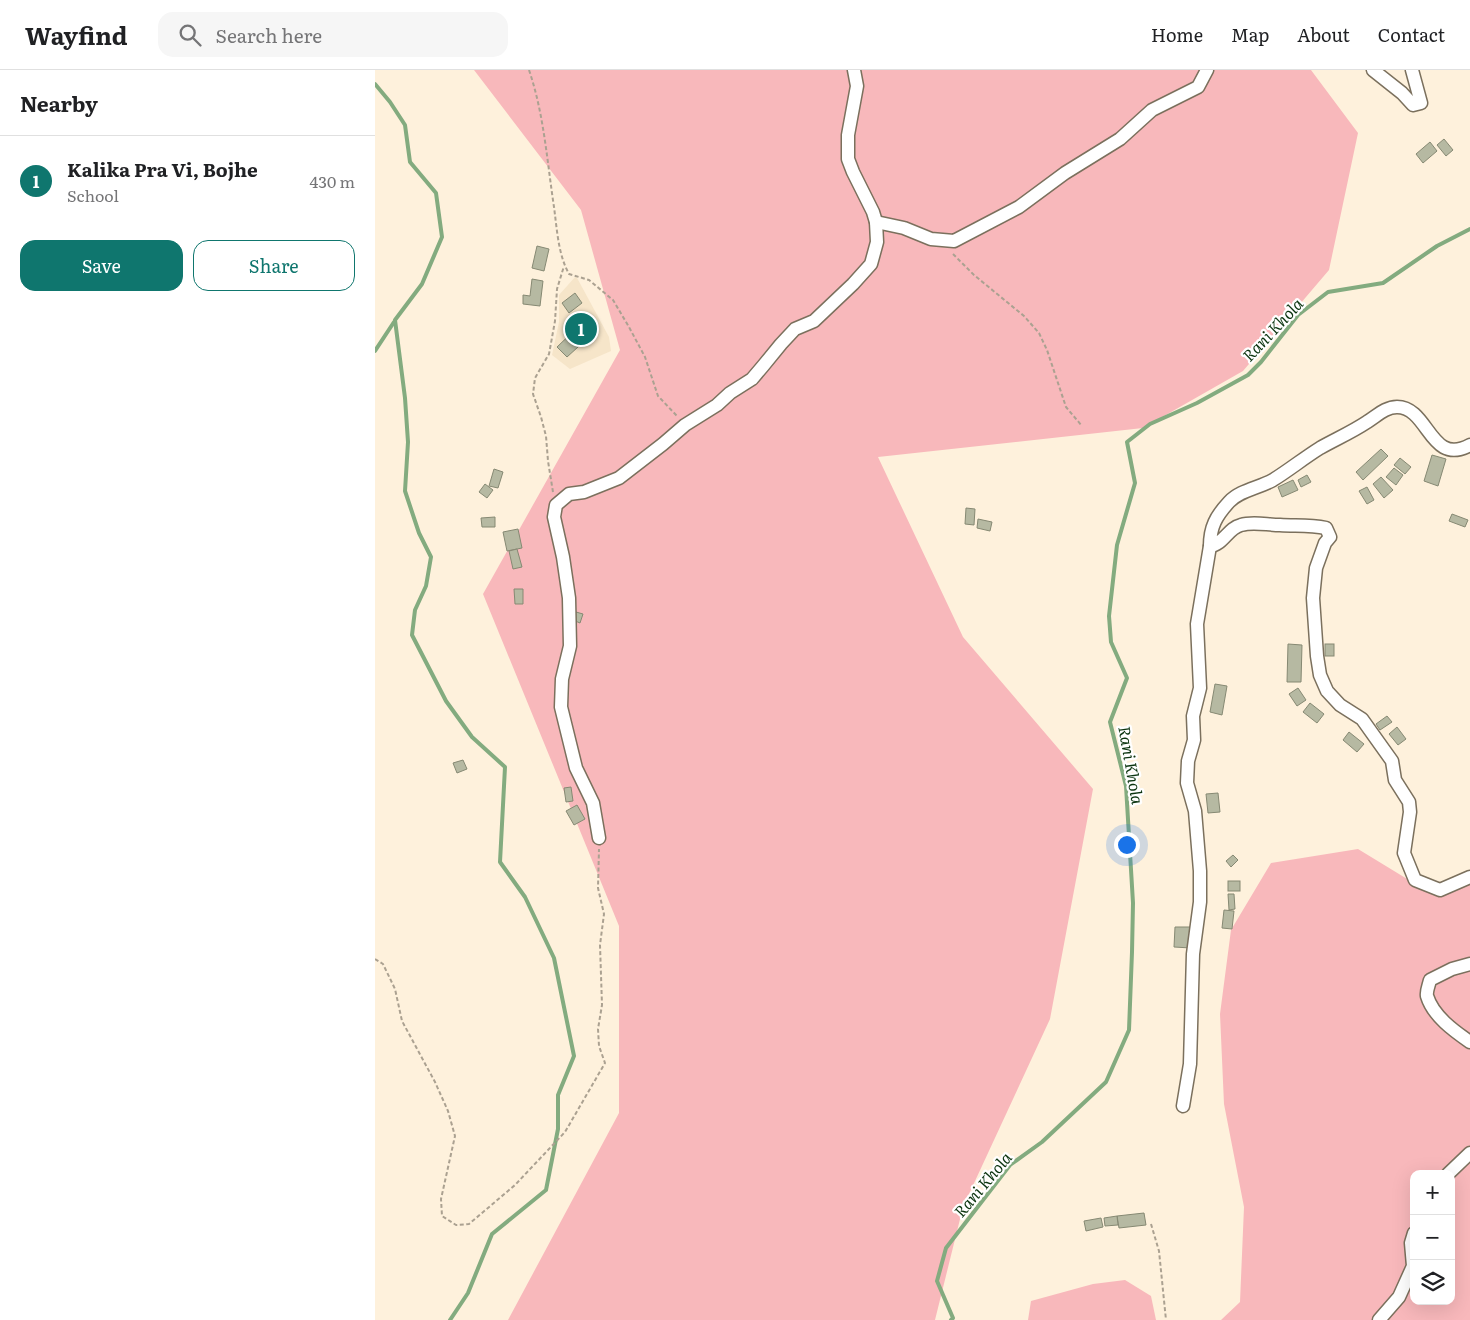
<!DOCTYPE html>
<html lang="en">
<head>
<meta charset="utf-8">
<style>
  :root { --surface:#fff; --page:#f6f6f6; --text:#202124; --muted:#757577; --line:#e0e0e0; --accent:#0f766e }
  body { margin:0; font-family:Literata,serif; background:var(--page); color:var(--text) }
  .controls { position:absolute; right:15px; bottom:15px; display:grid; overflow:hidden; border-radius:10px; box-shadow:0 5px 20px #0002 }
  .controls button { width:45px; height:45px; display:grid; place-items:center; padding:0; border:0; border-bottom:1px solid var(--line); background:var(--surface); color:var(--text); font:25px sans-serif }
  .you { position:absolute; left:751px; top:774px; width:18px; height:18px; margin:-12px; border:4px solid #fff; border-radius:50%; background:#1a73e8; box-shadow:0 0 0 8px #1a73e833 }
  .badge { display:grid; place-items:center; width:32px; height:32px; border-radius:50%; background:var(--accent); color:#fff; font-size:16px; font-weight:700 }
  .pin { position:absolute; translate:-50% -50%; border:2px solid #fff; box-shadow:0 1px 5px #0006 }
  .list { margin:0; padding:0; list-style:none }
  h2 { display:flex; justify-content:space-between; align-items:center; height:65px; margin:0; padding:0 20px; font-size:21px }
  h2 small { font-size:16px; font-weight:400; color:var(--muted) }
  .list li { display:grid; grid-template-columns:32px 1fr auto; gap:15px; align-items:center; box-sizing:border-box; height:90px; padding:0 20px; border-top:1px solid var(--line) }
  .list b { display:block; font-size:19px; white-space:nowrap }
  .list p { margin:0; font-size:16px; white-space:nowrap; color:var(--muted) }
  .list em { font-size:16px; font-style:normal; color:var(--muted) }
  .actions { display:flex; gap:10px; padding:15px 20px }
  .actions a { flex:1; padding:11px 0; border:1px solid var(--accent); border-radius:15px; text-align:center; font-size:18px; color:var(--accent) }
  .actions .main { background:var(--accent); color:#fff }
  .icon { flex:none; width:28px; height:28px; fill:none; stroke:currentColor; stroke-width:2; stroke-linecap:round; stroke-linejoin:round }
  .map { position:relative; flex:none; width:1095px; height:1250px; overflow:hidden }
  header { display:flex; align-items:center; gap:30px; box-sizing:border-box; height:70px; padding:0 25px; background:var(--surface); border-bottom:1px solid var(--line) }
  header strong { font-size:24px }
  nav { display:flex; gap:28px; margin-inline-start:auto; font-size:18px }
  .search { width:350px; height:45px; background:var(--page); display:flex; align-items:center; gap:12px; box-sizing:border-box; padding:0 18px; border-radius:15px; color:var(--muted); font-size:19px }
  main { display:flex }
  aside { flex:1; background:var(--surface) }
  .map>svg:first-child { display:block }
  .built { fill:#f6e5c9 }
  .green { fill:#f8b8bb; fill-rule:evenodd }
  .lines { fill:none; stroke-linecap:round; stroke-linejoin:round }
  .stream { stroke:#83ab7f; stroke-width:4 }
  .building { fill:#b6b9a2; stroke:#868973 }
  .minor-casing { stroke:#7b705d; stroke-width:15 }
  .path { stroke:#aba191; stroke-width:2; stroke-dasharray:4 2.5; stroke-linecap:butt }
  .minor { stroke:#fff; stroke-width:12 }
  .labels { text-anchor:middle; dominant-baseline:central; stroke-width:4.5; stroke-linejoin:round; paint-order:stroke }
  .water-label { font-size:16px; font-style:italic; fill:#0c3510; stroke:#fff }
</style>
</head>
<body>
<header>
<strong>Wayfind</strong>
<div class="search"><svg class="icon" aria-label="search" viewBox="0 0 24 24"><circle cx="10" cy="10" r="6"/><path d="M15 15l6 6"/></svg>Search here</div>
<nav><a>Home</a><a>Map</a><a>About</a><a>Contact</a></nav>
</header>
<main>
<aside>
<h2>Nearby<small></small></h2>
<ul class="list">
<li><span class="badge">1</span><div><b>Kalika Pra Vi, Bojhe</b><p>School</p></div><em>430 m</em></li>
</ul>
<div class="actions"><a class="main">Save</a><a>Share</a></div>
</aside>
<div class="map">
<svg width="1095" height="1250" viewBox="0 0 1095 1250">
  <rect width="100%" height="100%" fill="#fef1dc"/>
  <polygon class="built" points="201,206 234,267 236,281 195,299 177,285 184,252 184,225"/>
  <g class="green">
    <polygon points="99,0 936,0 983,63 954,200 868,301 768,358 503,387 588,567 718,719 675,949 588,1137 560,1250 133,1250 244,1043 244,856 108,524 245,280 206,140"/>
    <path d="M983,779L1042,815L1095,811V1250H846L865,1232L869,1137L849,1034L845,944L856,860L896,793ZM1039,1104H1076V1231H1039Z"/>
    <polygon points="750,1210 776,1226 781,1250 653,1250 656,1231 718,1214"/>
  </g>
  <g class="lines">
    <g class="stream">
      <polyline points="0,14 15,32 30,55 35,92 61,123 67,167 47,214 20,250 30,328 33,372 30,421 44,463 56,487 51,516 40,540 37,565 71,631 97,667 130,697 125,792 150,827 179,888 199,986 183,1025 183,1059 171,1120 117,1164 93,1223 75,1250"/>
      <polyline points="0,281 19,252"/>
      <polyline points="576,1250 578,1248 562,1211 571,1178 635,1095 667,1072 731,1012 754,960 757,882 758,833 751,716 735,652 752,608 736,572 734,546 742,475 760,413 752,372 775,354 822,333 873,305 886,292 923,245 953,222 1008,213 1062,176 1095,159"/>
    </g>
  </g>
  <g class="building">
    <polygon points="1069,69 1078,80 1071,86 1062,75"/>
    <polygon points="1055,72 1062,81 1048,93 1041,84"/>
    <polygon points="162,176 174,179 169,201 157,198"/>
    <polygon points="157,209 168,211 165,236 148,234 148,225 155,226"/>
    <polygon points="200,223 207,233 194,243 187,233"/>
    <polygon points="204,256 214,267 192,287 182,277"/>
    <polygon points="1006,379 1013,386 988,410 981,402"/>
    <polygon points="1057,385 1071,389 1063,416 1049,411"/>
    <polygon points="1025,388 1036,397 1030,404 1019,395"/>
    <polygon points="1019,398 1028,405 1021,415 1011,407"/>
    <polygon points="119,399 128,402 123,418 114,416"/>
    <polygon points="932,405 936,412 926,417 923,410"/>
    <polygon points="1006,407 1018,420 1009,428 998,414"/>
    <polygon points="918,410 923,420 907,427 903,417"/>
    <polygon points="110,414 118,420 112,428 104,422"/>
    <polygon points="992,417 999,430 992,434 984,421"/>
    <polygon points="591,438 600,439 599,455 590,454"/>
    <polygon points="1077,444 1093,450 1090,457 1074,451"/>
    <polygon points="120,447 120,457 107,457 106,448"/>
    <polygon points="603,449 617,452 615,461 602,458"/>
    <polygon points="143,459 147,478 132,481 128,462"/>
    <polygon points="142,479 147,497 138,499 134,481"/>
    <polygon points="139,519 148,519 148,534 140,534"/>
    <polygon points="201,542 208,544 205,553 198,550"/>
    <polygon points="913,574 927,575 926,612 912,612"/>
    <rect x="950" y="574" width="9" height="12"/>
    <polygon points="840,614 852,616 847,645 835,642"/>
    <polygon points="923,618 931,630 922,636 914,624"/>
    <polygon points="935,633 949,644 942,653 928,642"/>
    <polygon points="1012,646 1017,652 1005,660 1001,654"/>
    <polygon points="1022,657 1031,669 1023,675 1014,664"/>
    <polygon points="974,662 989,674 982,682 968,670"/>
    <polygon points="88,690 92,699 82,703 78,693"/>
    <polygon points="196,717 198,731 191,732 189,718"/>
    <polygon points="843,723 845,742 833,743 831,724"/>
    <polygon points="202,735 210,749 199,755 191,741"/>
    <polygon points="858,785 863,790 856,797 851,791"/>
    <rect x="853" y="811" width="12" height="10"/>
    <polygon points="853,824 859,824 860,839 854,840"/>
    <polygon points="849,840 859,841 857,859 847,858"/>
    <polygon points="800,857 817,857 816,878 799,877"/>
    <polygon points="769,1143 771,1155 744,1158 742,1146"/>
    <polygon points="742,1146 743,1155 730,1156 729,1148"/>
    <polygon points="726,1148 728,1157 711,1161 709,1151"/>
  </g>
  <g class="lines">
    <defs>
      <g id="minor">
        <polyline points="998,0 1027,23 1038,35 1046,33 1037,0"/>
        <polyline points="501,152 529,158 556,169 579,171 644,137 690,103 745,69 777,40 823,17 832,0"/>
        <path d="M1095,375C1055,397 1054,337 1022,337C1010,337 1002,346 992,352C977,362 961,369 945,378C929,388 914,400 898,410C884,418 865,420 854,432C841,446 835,457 835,476C848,475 853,458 866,455C878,451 892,455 905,455C921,456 935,455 951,458L955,467L950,473L941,498L938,528L942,586L945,605L952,621L965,635L987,649L1017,691L1020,710L1034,732L1035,742L1029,783L1040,810L1065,820L1095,807"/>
        <polyline points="224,768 218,733 201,698 186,637 187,609 195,576 194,528 188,487 179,447 181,435 194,424 209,422 244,408 288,374 310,355 342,335 355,323 377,309 388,296 406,274 420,259 439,251 478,214 496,194 502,172 501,152 498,142 478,102 473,89 473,65 482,16 479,0"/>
        <path d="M1095,894L1077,899L1055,910C1054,915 1051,921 1052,926C1058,946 1079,961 1095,972"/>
        <polyline points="808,1036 815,994 818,884 825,832 825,801 820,741 812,713 813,691 819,670 818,646 825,618 822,554 835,476"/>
        <polyline points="1073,1104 1095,1083"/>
        <polyline points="1004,1250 1024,1227 1038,1196 1036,1173 1039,1163"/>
      </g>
    </defs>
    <use href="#minor" class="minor-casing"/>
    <g class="path">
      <path d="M154,0C169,44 172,91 179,137C182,159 183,184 194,204L214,210L238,230L254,257L270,287L283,326L302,346"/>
      <polyline points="578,184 599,205 649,246 664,263 672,280 691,337 707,356"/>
      <polyline points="178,422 173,391 171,366 166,347 158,324 160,308 174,284 180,251 182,219 189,196"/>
      <polyline points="0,889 8,894 20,919 27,951 60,1012 73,1041 80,1066 66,1129 67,1146 81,1155 94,1154 140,1115 190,1062 230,993 224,976 223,959 227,935 225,875 229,844 223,818 224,779"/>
      <polyline points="776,1154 784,1181 791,1250"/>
    </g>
    <use href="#minor" class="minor"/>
  </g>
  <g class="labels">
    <g class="water-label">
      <text transform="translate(897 259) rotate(-47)">Rani Khola</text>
      <text transform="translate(757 695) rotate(80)">Rani Khola</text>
      <text transform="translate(607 1114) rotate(-50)">Rani Khola</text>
    </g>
  </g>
</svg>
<div class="controls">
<button>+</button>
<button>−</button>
<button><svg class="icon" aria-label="layers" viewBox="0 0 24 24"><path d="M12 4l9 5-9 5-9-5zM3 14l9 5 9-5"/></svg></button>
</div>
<div class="you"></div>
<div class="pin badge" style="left:206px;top:259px">1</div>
</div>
</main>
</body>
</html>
